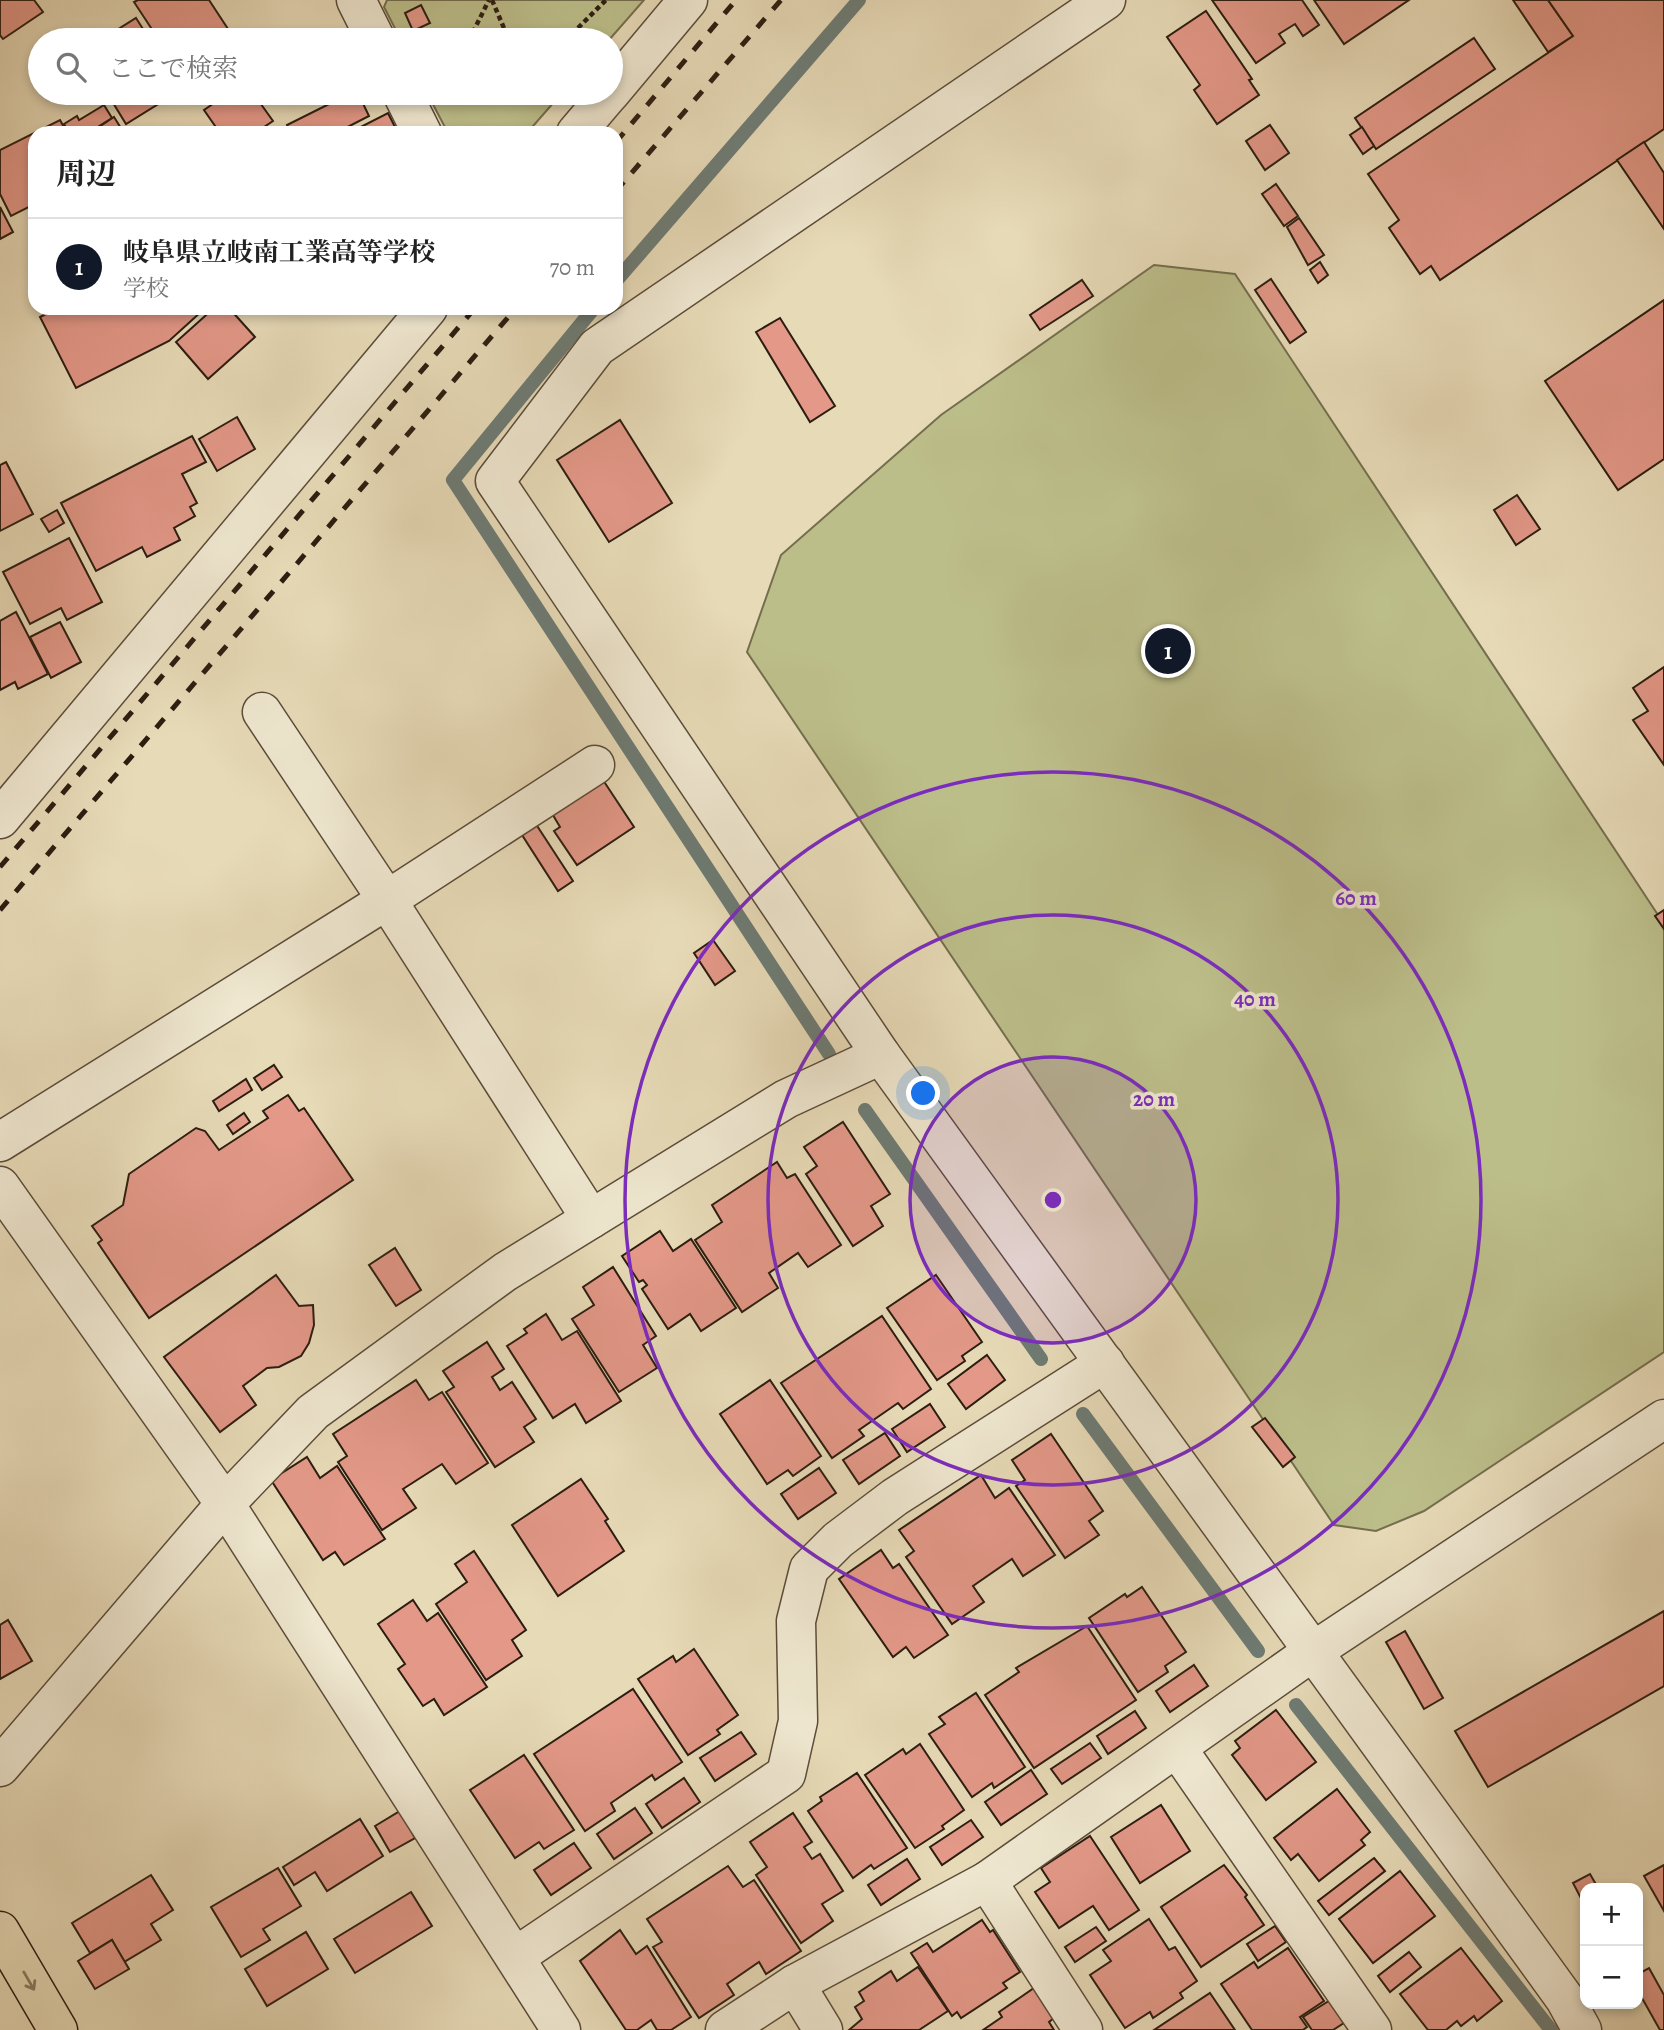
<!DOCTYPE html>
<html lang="ja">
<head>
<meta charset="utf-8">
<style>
  :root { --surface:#fff; --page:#f2f2f2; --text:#222; --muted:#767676; --line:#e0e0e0; --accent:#111827 }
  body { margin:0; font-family:Alegreya,"Noto Serif JP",serif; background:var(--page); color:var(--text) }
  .controls { position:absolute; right:21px; bottom:21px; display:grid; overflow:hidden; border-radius:14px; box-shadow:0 4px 10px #0003 }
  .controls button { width:63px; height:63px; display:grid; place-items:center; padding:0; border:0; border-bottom:2px solid var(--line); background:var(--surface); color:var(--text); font:35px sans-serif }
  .you { position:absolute; left:924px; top:1094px; width:24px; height:24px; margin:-18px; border:5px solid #fff; border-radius:50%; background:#1a73e8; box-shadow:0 0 0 10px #1a73e833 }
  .badge { display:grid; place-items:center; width:46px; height:46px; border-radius:50%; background:var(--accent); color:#fff; font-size:23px; font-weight:700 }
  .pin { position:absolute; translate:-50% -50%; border:4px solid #fff; box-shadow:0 2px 7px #0006 }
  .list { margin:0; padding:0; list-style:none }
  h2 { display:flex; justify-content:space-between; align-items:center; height:91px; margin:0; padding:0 28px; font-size:30px }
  h2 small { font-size:23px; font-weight:400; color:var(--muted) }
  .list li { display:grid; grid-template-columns:46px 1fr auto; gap:21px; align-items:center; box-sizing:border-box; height:98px; padding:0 28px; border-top:2px solid var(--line) }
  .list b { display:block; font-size:26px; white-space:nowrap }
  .list p { margin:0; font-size:23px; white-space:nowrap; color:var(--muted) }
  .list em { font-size:23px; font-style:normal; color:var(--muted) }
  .icon { flex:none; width:38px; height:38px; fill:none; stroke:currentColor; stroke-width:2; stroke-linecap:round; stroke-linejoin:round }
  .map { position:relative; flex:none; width:1664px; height:2030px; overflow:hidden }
  .search { position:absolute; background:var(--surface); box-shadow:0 4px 10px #0003; left:28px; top:28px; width:595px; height:77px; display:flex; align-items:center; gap:18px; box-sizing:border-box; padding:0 24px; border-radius:38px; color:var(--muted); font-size:26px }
  .panel { position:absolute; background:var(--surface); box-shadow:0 4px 10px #0003; left:28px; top:126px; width:595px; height:189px; border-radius:21px }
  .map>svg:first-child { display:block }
  .green { fill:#bcbe8a; stroke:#746e4e; stroke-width:2 }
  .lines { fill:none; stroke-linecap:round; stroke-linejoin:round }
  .stream { stroke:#6d7b74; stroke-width:14 }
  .building { fill:#e39888; stroke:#2c1d11; stroke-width:2 }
  .street-casing { stroke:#5b4c3a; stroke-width:41 }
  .primary-casing { stroke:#2c1d11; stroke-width:41 }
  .path { stroke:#2c1d11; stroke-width:4.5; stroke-dasharray:5 3.5; stroke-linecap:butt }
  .street { stroke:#efe7d0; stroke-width:38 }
  .primary { stroke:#e7dab7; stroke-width:38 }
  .rail { stroke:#2c1d11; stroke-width:5; stroke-dasharray:12 12; stroke-linecap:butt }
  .oneway { stroke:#8a7c64 }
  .ring { fill:none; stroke:#7b2cbf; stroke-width:3.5 }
  .centre { fill:#7b2cbf; stroke:#efe7d0; stroke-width:3.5 }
  .ring-label { font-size:21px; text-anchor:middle; font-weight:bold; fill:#7b2cbf; stroke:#efe7d0; stroke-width:7; stroke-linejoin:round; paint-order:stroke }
</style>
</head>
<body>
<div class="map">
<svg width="1664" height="2030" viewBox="0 0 1664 2030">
  <rect width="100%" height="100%" fill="#e7dab7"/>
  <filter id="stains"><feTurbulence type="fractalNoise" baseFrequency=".00286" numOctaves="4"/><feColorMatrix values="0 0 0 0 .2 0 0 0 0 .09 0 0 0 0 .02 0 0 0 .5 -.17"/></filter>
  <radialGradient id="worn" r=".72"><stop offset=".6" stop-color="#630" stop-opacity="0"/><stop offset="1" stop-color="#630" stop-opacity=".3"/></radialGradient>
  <g class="green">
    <polygon points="387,0 644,0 609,40 401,40 384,7"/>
    <polygon points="427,93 562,93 527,133 448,133"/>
    <polygon points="1154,265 1235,274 1664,924 1664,1352 1424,1511 1376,1531 1334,1525 747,652 781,555 941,415"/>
  </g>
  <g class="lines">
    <g class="stream">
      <polyline points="616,281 859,0"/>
      <polyline points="594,308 453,480 829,1054"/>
      <polyline points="865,1110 1041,1359"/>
      <polyline points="1083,1414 1258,1651"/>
      <polyline points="1296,1705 1551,2030"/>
    </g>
  </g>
  <g class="building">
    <polygon points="0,0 34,0 43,12 3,39 0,35"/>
    <polygon points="138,0 209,0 230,32 218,40 159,40 134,2"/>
    <polygon points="1212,0 1302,0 1319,25 1303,36 1295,24 1279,34 1285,43 1256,63"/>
    <polygon points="1314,0 1409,0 1344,44"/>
    <polygon points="1513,0 1548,0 1573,36 1548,52"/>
    <polygon points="1548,0 1664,0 1664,129 1440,280 1431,266 1420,274 1389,228 1399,220 1368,174 1573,36"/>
    <polygon points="421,5 430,23 413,31 405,13"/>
    <polygon points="1206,11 1252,79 1249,80 1259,95 1217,124 1194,90 1200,85 1167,37"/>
    <polygon points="136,18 150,40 101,40"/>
    <polygon points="1474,38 1495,69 1376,149 1355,118"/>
    <polygon points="107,93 176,93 126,124"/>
    <polygon points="229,93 253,93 273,121 255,133 220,133 204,110"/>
    <polygon points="351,93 358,93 369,116 336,133 291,133 287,125"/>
    <polygon points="104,105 112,118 88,133 69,133 64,124 77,116 79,120"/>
    <polygon points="388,113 398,133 349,133"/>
    <polygon points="114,117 124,133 90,133"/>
    <polygon points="60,120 67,133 35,133 35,204 11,216 0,194 0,150"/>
    <polygon points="1270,125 1289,153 1265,170 1246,141"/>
    <polygon points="1362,127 1374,146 1363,154 1350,135"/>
    <polygon points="1644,142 1664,173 1664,229 1617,160"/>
    <polygon points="1276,184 1298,216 1284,226 1262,194"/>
    <polygon points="0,207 13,232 0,239"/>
    <polygon points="1299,218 1324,255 1308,265 1287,227"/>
    <polygon points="1320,262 1328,275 1318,283 1310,270"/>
    <polygon points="1271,279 1306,332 1290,343 1255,290"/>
    <polygon points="1082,280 1093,296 1040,330 1030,315"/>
    <polygon points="1664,300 1664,459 1618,490 1545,381"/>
    <polygon points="58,308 201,308 202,311 169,341 76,388 40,317"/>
    <polygon points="214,308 229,308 255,337 208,379 176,342"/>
    <polygon points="780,318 835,406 810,422 756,332"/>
    <polygon points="237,417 255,449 217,471 199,439"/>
    <polygon points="620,420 672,503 609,542 557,460"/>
    <polygon points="192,436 206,462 182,474 197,503 190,507 195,516 174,528 180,540 147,557 142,547 96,571 61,503"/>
    <polygon points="6,462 33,514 0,531 0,465"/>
    <polygon points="1517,495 1540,529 1516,545 1494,510"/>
    <polygon points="57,510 64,523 49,532 41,519"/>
    <polygon points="69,538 102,602 67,620 61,608 30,624 3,572"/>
    <polygon points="16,612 48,674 18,689 15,682 0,690 0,621"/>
    <polygon points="60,622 81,662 51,678 30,637"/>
    <polygon points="1664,667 1664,765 1633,720 1648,711 1633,688"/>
    <polygon points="601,777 634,827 577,865 554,831 560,827 550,810"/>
    <polygon points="530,815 573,881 558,891 515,824"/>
    <polygon points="1664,910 1664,929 1655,916"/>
    <polygon points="713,940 735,971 715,985 694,953"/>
    <polygon points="274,1065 282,1077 262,1090 254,1078"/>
    <polygon points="246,1079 252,1090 219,1111 213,1101"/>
    <polygon points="288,1095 299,1111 304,1108 353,1180 149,1318 98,1243 102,1240 92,1226 123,1205 129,1174 196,1128 205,1131 219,1150 268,1118 263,1111"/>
    <polygon points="244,1113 250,1122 233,1134 227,1125"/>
    <polygon points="843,1122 890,1194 871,1206 883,1226 853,1246 806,1174 817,1166 804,1147"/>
    <polygon points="777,1162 787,1178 795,1174 841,1245 808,1267 798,1253 769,1273 778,1288 742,1312 695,1240 722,1222 712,1205"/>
    <polygon points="660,1231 673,1251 691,1239 736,1308 701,1331 690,1314 668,1329 642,1289 647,1285 643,1280 639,1282 622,1256"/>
    <polygon points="395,1248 421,1290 396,1306 369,1265"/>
    <polygon points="613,1267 656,1336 643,1345 657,1368 619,1392 572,1319 594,1305 583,1287"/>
    <polygon points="276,1275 299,1306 313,1305 314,1325 309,1343 301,1356 279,1367 267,1368 243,1386 256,1405 220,1432 164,1357"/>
    <polygon points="936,1275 982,1342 962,1356 965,1361 937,1380 887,1308"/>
    <polygon points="546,1314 562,1340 577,1331 621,1401 586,1423 575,1404 553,1418 507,1346 527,1333 524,1329"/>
    <polygon points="882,1316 931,1389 903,1409 898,1403 859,1430 864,1436 832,1458 781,1383"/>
    <polygon points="487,1342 504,1369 492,1377 500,1390 512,1382 536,1419 524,1427 534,1442 495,1467 446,1392 454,1387 443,1371"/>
    <polygon points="987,1355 1005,1380 966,1409 948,1384"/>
    <polygon points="416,1380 429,1400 442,1392 488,1463 456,1484 442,1464 403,1489 416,1508 382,1530 338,1462 347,1456 333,1434"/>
    <polygon points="770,1380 821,1456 793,1476 788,1470 767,1484 720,1414"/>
    <polygon points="930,1404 945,1427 907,1452 892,1429"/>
    <polygon points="1265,1418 1295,1457 1283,1467 1252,1427"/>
    <polygon points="885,1433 900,1456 859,1484 843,1460"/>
    <polygon points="1051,1434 1103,1511 1089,1521 1099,1535 1065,1558 1016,1486 1025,1480 1012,1460"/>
    <polygon points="307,1457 320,1478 337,1466 385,1539 344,1565 335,1552 323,1560 271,1480"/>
    <polygon points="819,1468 836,1493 798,1519 781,1494"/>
    <polygon points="981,1475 995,1498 1009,1488 1055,1555 1023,1576 1012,1559 973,1586 984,1602 952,1624 906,1557 914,1551 899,1530"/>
    <polygon points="581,1479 608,1519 605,1521 624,1551 558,1596 512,1525"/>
    <polygon points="881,1550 893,1568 899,1564 948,1635 914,1658 906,1647 893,1657 839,1579"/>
    <polygon points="474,1551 526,1630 512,1640 522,1656 486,1680 436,1604 467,1582 455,1564"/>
    <polygon points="1142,1587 1186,1652 1165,1666 1168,1672 1138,1692 1089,1618 1125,1594 1127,1597"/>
    <polygon points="413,1600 427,1621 438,1613 487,1687 444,1715 434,1699 423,1706 398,1669 405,1664 378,1624"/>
    <polygon points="1664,1611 1664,1686 1488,1787 1455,1731"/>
    <polygon points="8,1620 32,1661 0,1679 0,1625"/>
    <polygon points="1087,1626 1136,1700 1034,1768 985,1695 1019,1672 1016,1668"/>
    <polygon points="1405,1631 1443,1698 1424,1709 1386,1642"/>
    <polygon points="694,1649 738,1715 717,1730 720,1734 688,1755 638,1679 673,1656 676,1662"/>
    <polygon points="1194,1665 1208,1686 1170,1712 1156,1691"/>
    <polygon points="633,1689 682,1762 655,1780 652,1775 611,1803 615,1811 585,1831 534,1754"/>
    <polygon points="976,1693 1025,1767 994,1788 992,1783 972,1797 929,1734 945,1724 939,1717"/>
    <polygon points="1276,1710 1316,1762 1266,1800 1232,1755 1240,1748 1235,1741"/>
    <polygon points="1135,1711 1146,1728 1108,1754 1097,1736"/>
    <polygon points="741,1732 756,1754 715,1781 700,1758"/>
    <polygon points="1090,1743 1101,1758 1062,1784 1051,1769"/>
    <polygon points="920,1744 964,1810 942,1826 944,1829 915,1848 865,1775 903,1749 906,1754"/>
    <polygon points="524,1755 574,1830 544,1849 539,1842 515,1858 470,1790"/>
    <polygon points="1031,1770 1047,1794 1001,1825 985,1802"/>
    <polygon points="857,1773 907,1848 874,1869 871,1865 853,1878 808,1811 822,1801 820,1797"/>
    <polygon points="684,1778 700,1802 662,1828 646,1804"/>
    <polygon points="1337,1789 1370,1832 1361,1840 1365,1845 1319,1881 1298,1854 1291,1860 1274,1838"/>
    <polygon points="1161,1805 1190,1851 1140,1883 1111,1837"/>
    <polygon points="635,1808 652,1833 614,1859 597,1834"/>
    <polygon points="400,1811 415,1838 390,1852 375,1826"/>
    <polygon points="793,1813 812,1842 804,1847 812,1859 820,1854 843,1891 822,1904 833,1921 801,1943 756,1875 767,1867 750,1842"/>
    <polygon points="360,1819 383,1856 327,1891 315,1872 294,1885 283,1867"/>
    <polygon points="971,1820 983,1837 942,1865 930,1847"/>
    <polygon points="1090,1836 1139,1910 1109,1930 1093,1906 1059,1928 1035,1892 1050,1882 1041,1868"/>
    <polygon points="574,1843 591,1868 551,1895 534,1870"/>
    <polygon points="1374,1858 1385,1871 1329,1915 1318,1901"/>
    <polygon points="907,1859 920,1879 881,1905 868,1885"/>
    <polygon points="1224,1865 1247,1895 1245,1897 1264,1925 1201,1967 1161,1907"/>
    <polygon points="1664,1865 1664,1911 1644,1876"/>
    <polygon points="728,1866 743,1887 754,1880 801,1951 766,1974 759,1962 727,1984 734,1995 699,2018 653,1947 662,1942 647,1919"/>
    <polygon points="278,1868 301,1906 263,1929 270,1940 241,1957 211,1907"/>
    <polygon points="1400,1871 1435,1916 1373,1963 1339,1919"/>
    <polygon points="1590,1874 1598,1888 1585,1888 1585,1906 1573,1883"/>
    <polygon points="151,1875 173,1910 151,1924 161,1940 124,1962 112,1940 90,1953 72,1923"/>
    <polygon points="411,1892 432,1926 355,1973 334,1939"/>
    <polygon points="1149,1919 1169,1950 1175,1947 1197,1981 1180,1993 1183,1998 1153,2018 1150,2012 1125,2028 1090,1975 1111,1961 1103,1950"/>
    <polygon points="982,1920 990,1932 993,1930 1020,1972 1003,1983 1007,1988 961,2018 957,2012 952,2016 911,1953 927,1943 933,1952"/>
    <polygon points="1275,1926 1286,1942 1258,1961 1247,1944"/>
    <polygon points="1096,1927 1106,1941 1075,1962 1065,1947"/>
    <polygon points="620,1930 636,1954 647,1946 691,2017 671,2030 657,2030 651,2020 637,2030 626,2030 580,1961"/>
    <polygon points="306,1932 328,1969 267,2006 245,1969"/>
    <polygon points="112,1940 129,1969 95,1989 78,1961"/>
    <polygon points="1288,1948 1324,2001 1300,2017 1307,2027 1303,2030 1252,2030 1221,1984 1254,1962 1258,1968"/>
    <polygon points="1461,1948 1502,2001 1477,2021 1474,2016 1461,2026 1457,2021 1446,2030 1428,2030 1400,1994"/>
    <polygon points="1409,1952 1421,1967 1390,1992 1378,1976"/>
    <polygon points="918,1967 948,2011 919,2030 849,2030 862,2019 855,2007 864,2001 859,1992 891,1971 897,1981"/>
    <polygon points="1649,1968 1664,1995 1664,2030 1660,2030 1638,1991 1638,1974"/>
    <polygon points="1034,1988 1054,2018 1049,2022 1054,2030 983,2030 1002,2017 999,2012"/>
    <polygon points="1210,1993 1235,2030 1154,2030"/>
    <polygon points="1332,1999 1347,2021 1333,2030 1312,2030 1303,2017"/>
  </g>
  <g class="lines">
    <defs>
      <g id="street">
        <polyline points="356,0 376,40"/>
        <polyline points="1106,0 597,347 495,481 881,1055 1565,1999 1582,2030"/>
        <polyline points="611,92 688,0"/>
        <polyline points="402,93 422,133"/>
        <polyline points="576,133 610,93"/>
        <polyline points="262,712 387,900 595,765"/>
        <polyline points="0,819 428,308"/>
        <polyline points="0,1142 387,900 591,1219"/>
        <polyline points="0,1186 225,1504 561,2030"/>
        <polyline points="1177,1748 1372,2030"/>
        <polyline points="0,1767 225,1504 313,1412 505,1272 786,1099 881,1055"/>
        <polyline points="987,1881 1083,2030"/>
        <polyline points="515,1957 786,1774 798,1721 796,1621 809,1569 838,1540 895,1497 1105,1363"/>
        <polyline points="795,1984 823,2030"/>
        <polyline points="725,2030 795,1984 987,1881 1315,1650 1664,1419"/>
      </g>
      <polyline id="primary" points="0,1931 58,2030"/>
    </defs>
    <use href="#street" class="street-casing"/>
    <use href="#primary" class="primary-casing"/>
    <g class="path">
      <polyline points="492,0 509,40"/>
      <polyline points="469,40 489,0"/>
      <polyline points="566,40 606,0"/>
    </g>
    <use href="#street" class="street"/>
    <use href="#primary" class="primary"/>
    <g class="rail">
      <polyline points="616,142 736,0"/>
      <polyline points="616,191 781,0"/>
      <polyline points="0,867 475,308"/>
      <polyline points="0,910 516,308"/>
    </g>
  </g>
  <defs><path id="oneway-shaft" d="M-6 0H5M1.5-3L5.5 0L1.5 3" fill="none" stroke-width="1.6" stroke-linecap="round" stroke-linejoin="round" transform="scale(1.75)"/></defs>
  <use class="oneway" href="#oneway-shaft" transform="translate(29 1981) rotate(60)"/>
  <circle cx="1053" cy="1200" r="143" fill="#7b2cbf" fill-opacity=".12"/>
  <g class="ring">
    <circle cx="1053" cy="1200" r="143"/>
    <circle cx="1053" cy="1200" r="285"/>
    <circle cx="1053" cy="1200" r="428"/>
  </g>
  <circle cx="1053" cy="1200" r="10" class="centre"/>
  <g class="ring-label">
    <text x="1356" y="905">60 m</text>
    <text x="1255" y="1006">40 m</text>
    <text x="1154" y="1106">20 m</text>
  </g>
  <rect width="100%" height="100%" filter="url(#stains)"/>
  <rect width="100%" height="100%" fill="url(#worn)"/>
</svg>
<div class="controls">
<button>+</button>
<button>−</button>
</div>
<div class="you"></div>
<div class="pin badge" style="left:1168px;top:651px">1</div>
<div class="search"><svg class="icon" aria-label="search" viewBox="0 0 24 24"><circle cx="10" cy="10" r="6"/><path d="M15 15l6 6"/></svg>ここで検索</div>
<section class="panel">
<h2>周辺<small></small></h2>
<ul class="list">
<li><span class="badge">1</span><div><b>岐阜県立岐南工業高等学校</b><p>学校</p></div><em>70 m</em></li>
</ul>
</section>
</div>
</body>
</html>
